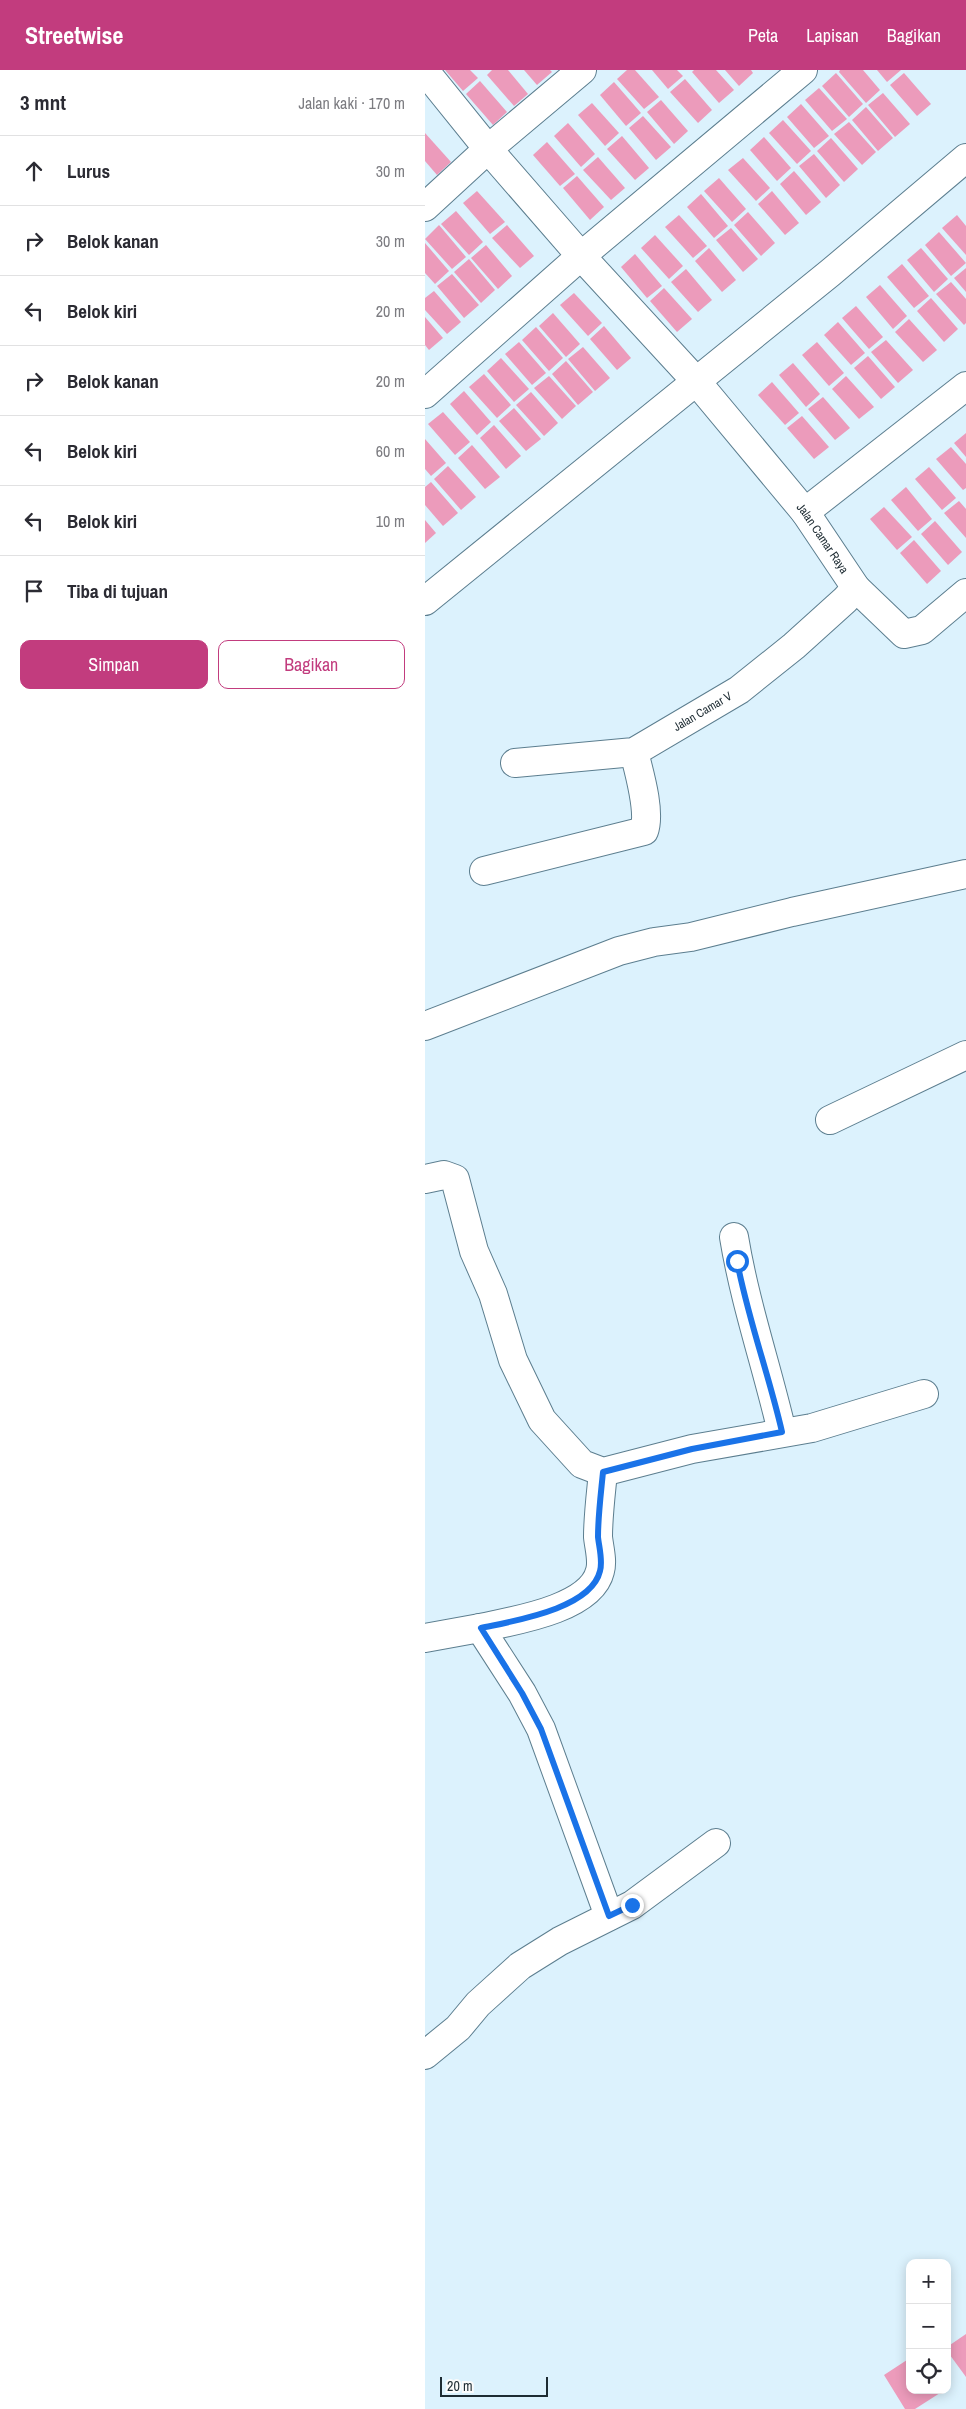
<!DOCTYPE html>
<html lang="id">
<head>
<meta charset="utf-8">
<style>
  :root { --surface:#fff; --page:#f2f2f3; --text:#2b2b33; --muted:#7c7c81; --line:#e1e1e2; --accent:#c23c7e }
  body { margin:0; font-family:"Archivo Narrow",sans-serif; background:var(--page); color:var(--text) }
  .controls { position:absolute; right:15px; bottom:15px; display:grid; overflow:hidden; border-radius:10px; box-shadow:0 2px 12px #0003 }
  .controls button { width:45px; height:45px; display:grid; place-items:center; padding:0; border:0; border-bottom:1px solid var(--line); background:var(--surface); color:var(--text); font:25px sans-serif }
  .scale { position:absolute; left:15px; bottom:12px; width:108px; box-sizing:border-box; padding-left:5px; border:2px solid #1d2b32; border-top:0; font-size:14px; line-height:18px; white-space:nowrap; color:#1d2b32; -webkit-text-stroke:4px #fbfbfb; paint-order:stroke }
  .stop { position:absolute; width:15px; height:15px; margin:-11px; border:4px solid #1a73e8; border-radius:50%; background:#fff }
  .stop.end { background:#1a73e8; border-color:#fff; box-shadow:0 1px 5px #0008 }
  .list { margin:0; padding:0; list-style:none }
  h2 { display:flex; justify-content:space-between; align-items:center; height:65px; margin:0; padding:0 20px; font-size:21px }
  h2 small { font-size:16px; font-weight:400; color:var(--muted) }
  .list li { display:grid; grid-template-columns:32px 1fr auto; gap:15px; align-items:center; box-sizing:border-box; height:70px; padding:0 20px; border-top:1px solid var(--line) }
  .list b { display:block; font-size:19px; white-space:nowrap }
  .list em { font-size:16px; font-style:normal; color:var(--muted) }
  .actions { display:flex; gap:10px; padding:15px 20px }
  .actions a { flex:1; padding:11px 0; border:1px solid var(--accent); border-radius:10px; text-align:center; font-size:18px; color:var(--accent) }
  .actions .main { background:var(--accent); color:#fff }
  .icon { flex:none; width:28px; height:28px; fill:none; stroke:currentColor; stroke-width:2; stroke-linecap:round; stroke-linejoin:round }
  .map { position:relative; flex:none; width:541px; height:2339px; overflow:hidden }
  header { display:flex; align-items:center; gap:30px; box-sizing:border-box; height:70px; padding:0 25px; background:var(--accent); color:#fff }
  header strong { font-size:24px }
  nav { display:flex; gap:28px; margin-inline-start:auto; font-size:18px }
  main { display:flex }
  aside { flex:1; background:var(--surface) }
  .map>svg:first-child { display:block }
  .building { fill:#ec9bbb }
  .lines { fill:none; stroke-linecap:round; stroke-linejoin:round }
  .street-casing { stroke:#5c7e8f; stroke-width:30 }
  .street { stroke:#fff; stroke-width:28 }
  .route { stroke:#1a73e8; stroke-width:6 }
  .labels { text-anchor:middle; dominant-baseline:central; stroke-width:4.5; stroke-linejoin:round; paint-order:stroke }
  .street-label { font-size:12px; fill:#1d2b32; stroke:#fbfbfb }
</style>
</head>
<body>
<header>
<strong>Streetwise</strong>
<nav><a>Peta</a><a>Lapisan</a><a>Bagikan</a></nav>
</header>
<main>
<aside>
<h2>3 mnt<small>Jalan kaki · 170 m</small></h2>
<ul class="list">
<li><svg class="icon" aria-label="ahead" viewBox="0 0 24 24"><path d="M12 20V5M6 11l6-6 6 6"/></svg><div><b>Lurus</b></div><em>30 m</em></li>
<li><svg class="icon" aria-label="right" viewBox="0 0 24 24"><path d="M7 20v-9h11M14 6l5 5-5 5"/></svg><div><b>Belok kanan</b></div><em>30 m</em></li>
<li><svg class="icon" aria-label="left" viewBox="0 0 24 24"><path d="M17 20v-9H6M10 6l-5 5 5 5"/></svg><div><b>Belok kiri</b></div><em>20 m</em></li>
<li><svg class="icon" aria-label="right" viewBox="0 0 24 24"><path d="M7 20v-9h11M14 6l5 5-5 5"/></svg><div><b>Belok kanan</b></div><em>20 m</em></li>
<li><svg class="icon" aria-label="left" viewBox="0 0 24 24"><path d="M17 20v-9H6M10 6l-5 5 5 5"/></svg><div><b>Belok kiri</b></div><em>60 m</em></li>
<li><svg class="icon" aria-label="left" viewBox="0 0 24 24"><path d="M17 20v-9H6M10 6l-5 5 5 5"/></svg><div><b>Belok kiri</b></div><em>10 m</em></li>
<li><svg class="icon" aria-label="arrive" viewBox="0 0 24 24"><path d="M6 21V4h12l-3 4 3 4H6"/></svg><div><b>Tiba di tujuan</b></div></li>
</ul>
<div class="actions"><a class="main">Simpan</a><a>Bagikan</a></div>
</aside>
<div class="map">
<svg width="541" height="2339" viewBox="0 0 541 2339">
  <rect width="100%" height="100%" fill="#dcf2fd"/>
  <g class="building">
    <polygon points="20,0 45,0 53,8 38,21"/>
    <polygon points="67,0 83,0 103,24 89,36 62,5"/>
    <polygon points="99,0 125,0 127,2 112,15"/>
    <polygon points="202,0 210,0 234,27 219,39 192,9"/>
    <polygon points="227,0 252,0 258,6 243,19"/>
    <polygon points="269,0 291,0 309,20 294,33 267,2"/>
    <polygon points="300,0 326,0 328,3 314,16"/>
    <polygon points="415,0 438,0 455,20 441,33 414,2"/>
    <polygon points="452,0 476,0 462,12"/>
    <polygon points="411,3 438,34 424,47 397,16"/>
    <polygon points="479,3 506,34 492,46 465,15"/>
    <polygon points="260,9 287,40 273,53 245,22"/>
    <polygon points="55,11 82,42 68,55 41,24"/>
    <polygon points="189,12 216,43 201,56 175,25"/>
    <polygon points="394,18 422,49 407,61 380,30"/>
    <polygon points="458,23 485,54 470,67 443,35"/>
    <polygon points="236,30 263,61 249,74 222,42"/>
    <polygon points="167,33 194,63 180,76 153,45"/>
    <polygon points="376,34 404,66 389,78 362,47"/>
    <polygon points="441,37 468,68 453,81 427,50"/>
    <polygon points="218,46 246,77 231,90 204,58"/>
    <polygon points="358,50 386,81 372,94 344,63"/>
    <polygon points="424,52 451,82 437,95 409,64"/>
    <polygon points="143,53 170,84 156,97 129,66"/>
    <polygon points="0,63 26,92 12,105 0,91"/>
    <polygon points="197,66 224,98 210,110 182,79"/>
    <polygon points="339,67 366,98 352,111 325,80"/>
    <polygon points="406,68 433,99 419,112 392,81"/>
    <polygon points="122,72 150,104 135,116 108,85"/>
    <polygon points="389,84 415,115 401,128 374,96"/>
    <polygon points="173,87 200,118 186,130 158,100"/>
    <polygon points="318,88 345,118 331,131 303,100"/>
    <polygon points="369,101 396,132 381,145 355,114"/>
    <polygon points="152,106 179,137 165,150 138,118"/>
    <polygon points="294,108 321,139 307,152 279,121"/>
    <polygon points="52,121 80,152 65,164 38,133"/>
    <polygon points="347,121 374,153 360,165 333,134"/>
    <polygon points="276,124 303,156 289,168 262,137"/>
    <polygon points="31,141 58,172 44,185 16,154"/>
    <polygon points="323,142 350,173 336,186 309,155"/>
    <polygon points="254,145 282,176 268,188 240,157"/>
    <polygon points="532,145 541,156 541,185 517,158"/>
    <polygon points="14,155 41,187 27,199 0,169"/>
    <polygon points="82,155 109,186 95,198 67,168"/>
    <polygon points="306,158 333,189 318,202 291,170"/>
    <polygon points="514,162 541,193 526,206 500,175"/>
    <polygon points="230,165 258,196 244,209 216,178"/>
    <polygon points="0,173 24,201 10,214 0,203"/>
    <polygon points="61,175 87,206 73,219 46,188"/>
    <polygon points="284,178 311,210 297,222 270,191"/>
    <polygon points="496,178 523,209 509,222 482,190"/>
    <polygon points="210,184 237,216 222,228 196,197"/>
    <polygon points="44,189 70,220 56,233 29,202"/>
    <polygon points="477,194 504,226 489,238 462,207"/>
    <polygon points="541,198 541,222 529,208"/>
    <polygon points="261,199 287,230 273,242 246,212"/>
    <polygon points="27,204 54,235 39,248 12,216"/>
    <polygon points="526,212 541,229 541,253 539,255 511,224"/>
    <polygon points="455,215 482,246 468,259 441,227"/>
    <polygon points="239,218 267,249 252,262 225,231"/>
    <polygon points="9,221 36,252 22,264 0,240 0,228"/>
    <polygon points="149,223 177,253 163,266 135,235"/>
    <polygon points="506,228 533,259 519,272 492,241"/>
    <polygon points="431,236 458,267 444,279 417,248"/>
    <polygon points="128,243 155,274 141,287 114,256"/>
    <polygon points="0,247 18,268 4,280 0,275"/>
    <polygon points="484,249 512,280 498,292 470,262"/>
    <polygon points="413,252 440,283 426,295 399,265"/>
    <polygon points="179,256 206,288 192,300 165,269"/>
    <polygon points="111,257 138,288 124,301 97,270"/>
    <polygon points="461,270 488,300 473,313 446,282"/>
    <polygon points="94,272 121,303 107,315 80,284"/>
    <polygon points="392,272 419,303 404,316 377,285"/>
    <polygon points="158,277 185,308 170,321 143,289"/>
    <polygon points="443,286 470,317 456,329 429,298"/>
    <polygon points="76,288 104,319 89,332 62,301"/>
    <polygon points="141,291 168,322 153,335 127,304"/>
    <polygon points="368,293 395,324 381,337 354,305"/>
    <polygon points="59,304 86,335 72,348 44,317"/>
    <polygon points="124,306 151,336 137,349 109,318"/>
    <polygon points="421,306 449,337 434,349 407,319"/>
    <polygon points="347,312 374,343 360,355 333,325"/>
    <polygon points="39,321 66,352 52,365 25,334"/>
    <polygon points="106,322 133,353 119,366 91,335"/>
    <polygon points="398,327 425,358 410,370 383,339"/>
    <polygon points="89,338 116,369 101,381 74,351"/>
    <polygon points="18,342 45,372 30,385 3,354"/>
    <polygon points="377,346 404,377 389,389 362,358"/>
    <polygon points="69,355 96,386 81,399 55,368"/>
    <polygon points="541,363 541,387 529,373"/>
    <polygon points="0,369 21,393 6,406 0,399"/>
    <polygon points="47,375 75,407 60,419 33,388"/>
    <polygon points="526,377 541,394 541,418 538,420 511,389"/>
    <polygon points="23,396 51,427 36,440 9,409"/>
    <polygon points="504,397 531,428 517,440 490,409"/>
    <polygon points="6,412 33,443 18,456 0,435 0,417"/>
    <polygon points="481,417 507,449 493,461 466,430"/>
    <polygon points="534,431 541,439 541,468 519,443"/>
    <polygon points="459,437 487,467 472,480 445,449"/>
    <polygon points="0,450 11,463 0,473"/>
    <polygon points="510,451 537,482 523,495 496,464"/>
    <polygon points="489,470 516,501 502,514 475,483"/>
    <polygon points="541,2264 541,2307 522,2281 522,2277"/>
    <polygon points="485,2288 485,2320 513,2320 515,2323 490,2339 480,2339 459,2305"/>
  </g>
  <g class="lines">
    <defs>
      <g id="street">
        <path id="s1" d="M0,1L63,79L156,186L271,311L380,442L431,518L479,564L497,560L541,523"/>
        <polyline points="0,137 63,79 157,0"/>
        <polyline points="0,324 156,186 378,0"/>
        <polyline points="380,442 541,316"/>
        <polyline points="0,531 405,203 541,88"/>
        <path id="s2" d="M90,693L209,682L314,620L369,576L420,530L431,518"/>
        <path d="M59,801L219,761C226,742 214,702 209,682"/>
        <polyline points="0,956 194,881 229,872 266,867 367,842 541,804"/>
        <polyline points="405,1050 541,985"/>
        <polyline points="0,1109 19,1105 30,1109 49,1181 68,1224 88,1290 117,1350 157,1394 178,1402 267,1379 387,1358 499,1324"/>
        <path d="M309,1167C320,1234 342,1297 357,1362"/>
        <path d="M55,1558C88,1551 166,1539 175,1501C178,1491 174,1477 173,1467C173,1446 176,1423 178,1402"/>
        <polyline points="0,1568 55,1558 97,1623 116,1659 184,1846"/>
        <polyline points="0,1985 33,1958 53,1934 95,1896 135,1871 207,1835 291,1773"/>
      </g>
    </defs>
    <use href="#street" class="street-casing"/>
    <use href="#street" class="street"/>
  </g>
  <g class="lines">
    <path class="route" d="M207,1835L184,1846L116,1659L97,1623L56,1558C88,1551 166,1539 175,1501C178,1491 174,1477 173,1467C173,1446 176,1423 178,1402L267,1379L357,1362C344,1305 323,1249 312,1191"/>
  </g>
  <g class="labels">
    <g class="street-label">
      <text stroke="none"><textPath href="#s1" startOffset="614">Jalan Camar Raya</textPath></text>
      <text stroke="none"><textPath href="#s2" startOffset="199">Jalan Camar V</textPath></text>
    </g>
  </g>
</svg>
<div class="controls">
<button>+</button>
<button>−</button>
<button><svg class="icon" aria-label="locate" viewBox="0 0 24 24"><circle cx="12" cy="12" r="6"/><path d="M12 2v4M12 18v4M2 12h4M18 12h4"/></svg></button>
</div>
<div class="scale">20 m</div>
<div class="stop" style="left:312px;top:1191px"></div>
<div class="stop end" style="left:207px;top:1835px"></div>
</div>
</main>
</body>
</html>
